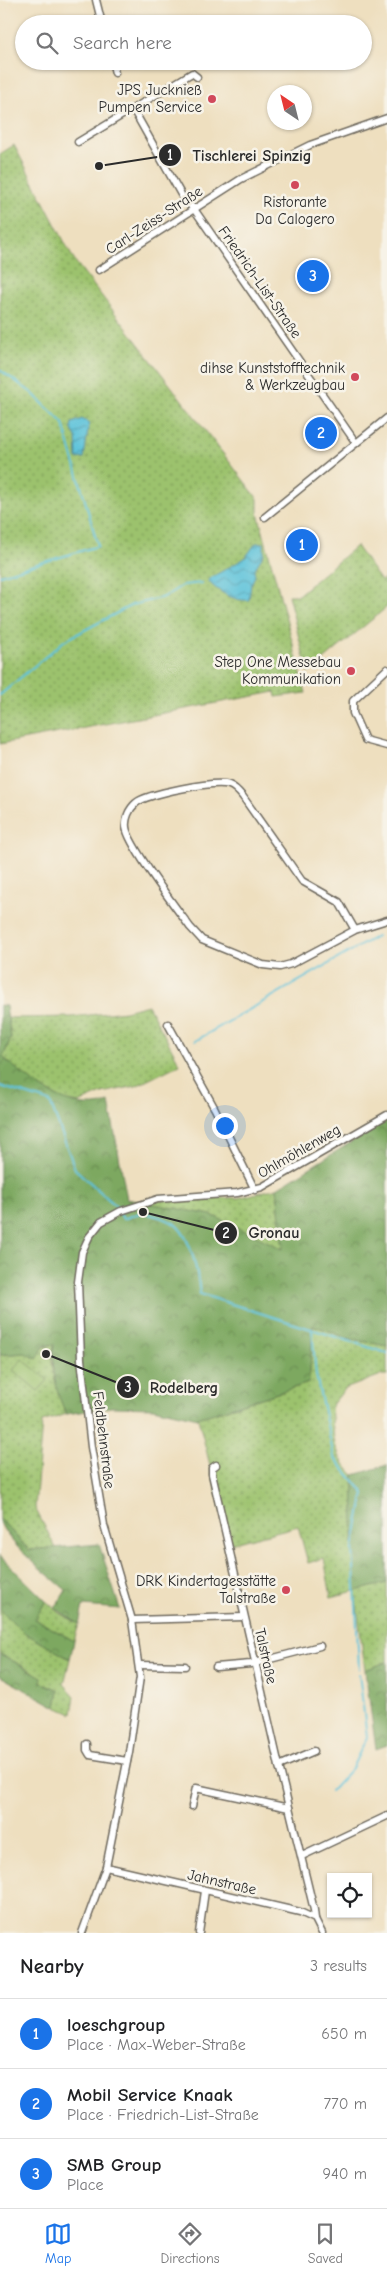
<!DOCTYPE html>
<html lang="en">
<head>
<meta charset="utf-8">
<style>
  :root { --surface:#fff; --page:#f6f6f6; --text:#202124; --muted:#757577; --line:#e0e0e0; --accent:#1a73e8 }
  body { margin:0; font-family:"Comic Neue",sans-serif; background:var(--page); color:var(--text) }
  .controls { position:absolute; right:15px; bottom:15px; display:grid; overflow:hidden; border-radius:0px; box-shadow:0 1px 4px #0004 }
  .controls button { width:45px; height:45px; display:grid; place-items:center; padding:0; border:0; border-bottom:1px solid var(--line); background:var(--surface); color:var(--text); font:25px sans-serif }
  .compass { position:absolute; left:267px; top:85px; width:45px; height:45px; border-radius:50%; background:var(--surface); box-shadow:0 1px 4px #0004; rotate:325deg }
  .you { position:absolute; left:224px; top:1125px; width:18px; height:18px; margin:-12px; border:4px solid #fff; border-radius:50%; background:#1a73e8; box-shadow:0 0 0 8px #1a73e833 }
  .badge { display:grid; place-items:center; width:32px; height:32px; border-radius:50%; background:var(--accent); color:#fff; font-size:16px; font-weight:700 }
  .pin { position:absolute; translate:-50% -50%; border:2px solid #fff; box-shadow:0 1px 5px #0006 }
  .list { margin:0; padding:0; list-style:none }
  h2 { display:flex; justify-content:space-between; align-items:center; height:65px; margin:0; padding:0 20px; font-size:21px }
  h2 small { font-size:16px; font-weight:400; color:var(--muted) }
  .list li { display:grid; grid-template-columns:32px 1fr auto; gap:15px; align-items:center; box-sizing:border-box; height:70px; padding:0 20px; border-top:1px solid var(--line) }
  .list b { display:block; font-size:19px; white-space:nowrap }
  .list p { margin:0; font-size:16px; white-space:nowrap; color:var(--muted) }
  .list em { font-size:16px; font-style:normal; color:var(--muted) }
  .icon { flex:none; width:28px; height:28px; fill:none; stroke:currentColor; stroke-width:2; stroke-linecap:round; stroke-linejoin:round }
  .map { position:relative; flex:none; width:387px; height:1933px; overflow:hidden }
  .search { position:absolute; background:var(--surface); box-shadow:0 1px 4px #0004; left:15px; right:15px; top:15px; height:55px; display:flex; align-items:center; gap:12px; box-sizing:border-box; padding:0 18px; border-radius:28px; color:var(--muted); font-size:19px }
  .sheet { height:275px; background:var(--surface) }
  nav { display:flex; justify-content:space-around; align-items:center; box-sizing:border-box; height:70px; border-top:1px solid var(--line); background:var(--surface); font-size:14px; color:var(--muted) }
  nav a { display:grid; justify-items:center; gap:2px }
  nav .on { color:var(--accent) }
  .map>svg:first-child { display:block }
  .grass { fill:url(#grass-dots); stroke:#64764c }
  .forest { fill:url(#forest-crowns); stroke:#546a46 }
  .garden { fill:#9cc26d; stroke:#64764c }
  .water { fill:url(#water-waves); stroke:#447682 }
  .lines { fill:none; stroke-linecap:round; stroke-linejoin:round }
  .stream { stroke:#5cc2da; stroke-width:2 }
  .minor-casing { stroke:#6f6a5f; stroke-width:9 }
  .minor { stroke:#fff; stroke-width:6 }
  .poi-dot { fill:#d1495b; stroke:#f7f3e8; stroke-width:2 }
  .labels { text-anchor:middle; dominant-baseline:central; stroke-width:5; stroke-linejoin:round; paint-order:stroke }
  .poi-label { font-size:15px; fill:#2b2b2b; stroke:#f7f3e8; text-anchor:end }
  .street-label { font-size:15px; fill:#2b2b2b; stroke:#f7f3e8 }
  .leader { fill:none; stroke:#2b2b2b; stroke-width:2 }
  .callout-dot { fill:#2b2b2b; stroke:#f7f3e8; stroke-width:2 }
  .mark-label { font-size:15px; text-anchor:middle; font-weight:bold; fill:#fff }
  .callout-label { font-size:16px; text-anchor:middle; font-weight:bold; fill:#2b2b2b; stroke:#f7f3e8; stroke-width:5; stroke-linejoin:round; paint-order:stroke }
</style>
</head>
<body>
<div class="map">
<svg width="387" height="1933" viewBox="0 0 387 1933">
  <defs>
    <pattern id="grass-dots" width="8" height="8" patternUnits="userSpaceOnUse" patternTransform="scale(1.25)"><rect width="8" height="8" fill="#9cc26d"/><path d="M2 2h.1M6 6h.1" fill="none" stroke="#7f9e5a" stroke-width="1.8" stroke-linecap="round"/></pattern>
    <pattern id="forest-crowns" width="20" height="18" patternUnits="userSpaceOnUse" patternTransform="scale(1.25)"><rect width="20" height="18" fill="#7da860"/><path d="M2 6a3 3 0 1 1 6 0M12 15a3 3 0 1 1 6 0" fill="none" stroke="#67894f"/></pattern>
    <pattern id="water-waves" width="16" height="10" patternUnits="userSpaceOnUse" patternTransform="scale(1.25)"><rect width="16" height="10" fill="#5cc2da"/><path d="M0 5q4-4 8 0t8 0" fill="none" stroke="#4c9eb1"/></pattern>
  </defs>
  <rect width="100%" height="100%" fill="#f7f3e8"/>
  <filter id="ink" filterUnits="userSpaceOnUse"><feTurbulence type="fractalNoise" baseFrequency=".02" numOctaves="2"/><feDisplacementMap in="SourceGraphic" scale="10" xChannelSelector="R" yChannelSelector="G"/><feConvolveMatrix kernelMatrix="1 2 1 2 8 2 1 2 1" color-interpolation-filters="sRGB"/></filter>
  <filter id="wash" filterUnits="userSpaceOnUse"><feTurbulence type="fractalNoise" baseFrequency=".0096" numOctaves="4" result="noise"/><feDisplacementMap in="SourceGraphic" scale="20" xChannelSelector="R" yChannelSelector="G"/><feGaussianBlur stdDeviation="1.12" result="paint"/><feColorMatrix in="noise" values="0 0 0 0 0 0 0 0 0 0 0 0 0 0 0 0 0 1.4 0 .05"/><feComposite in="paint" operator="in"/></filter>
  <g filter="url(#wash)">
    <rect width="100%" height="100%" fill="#eedfbf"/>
    <g class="grass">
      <polygon points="14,145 74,260 258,499 258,513 306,693 276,697 275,692 0,744 0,154"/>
      <polygon points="356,546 381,581 387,577 387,607 308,673 288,595 298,595"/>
      <polygon points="148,1005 180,1064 136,1086 102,1093 79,1103 63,1100 28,1080 3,1057 11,1038 8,1018 71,1017 125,1011"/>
      <polygon points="277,1188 283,1249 211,1215 143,1202 190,1198 238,1198"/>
      <path d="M313,1325L347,1338L387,1346V1375H381L345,1389L331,1406C334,1436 331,1453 354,1475L355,1591L387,1583V1662L365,1670L355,1591L331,1597L324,1558L308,1563L298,1526L230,1544L198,1418L309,1383Z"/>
      <path d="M55,1344C54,1349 52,1355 52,1360C52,1370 61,1406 67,1414L42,1422L35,1508L56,1548L29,1550L0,1519V1355L25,1353Z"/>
      <polygon points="46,1601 60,1613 79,1624 74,1641 35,1619"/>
      <polygon points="0,1609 23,1632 70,1659 64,1684 75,1696 72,1714 56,1707 59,1690 40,1682 34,1672 0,1654"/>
    </g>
    <g class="forest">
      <path d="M0,1005L6,1006L11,1038L3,1057C30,1081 70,1116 109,1102L127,1199L211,1215L283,1249L277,1188L387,1120V1346L347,1338L313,1325L309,1383L198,1418L153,1408L111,1407L67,1414C56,1398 51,1363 54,1344L44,1346L37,1359L25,1353L0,1355Z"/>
      <polygon points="387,1465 387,1583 355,1591 353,1548 354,1475"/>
      <path d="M0,1519L29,1550L99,1544L120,1609L83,1606L79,1624L55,1608L66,1590C52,1578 0,1538 0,1519Z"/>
      <polygon points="0,1556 46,1601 35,1619 74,1641 70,1659 23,1632 0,1609"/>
      <polygon points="0,1654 42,1677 41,1682 59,1690 56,1707 0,1676"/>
      <polygon points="387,1662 387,1745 376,1749 365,1670"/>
    </g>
    <polygon class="garden" points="22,1359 48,1380 38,1391 13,1370"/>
    <g class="water">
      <polygon points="82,419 89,423 84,458 77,459 76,437 71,428 72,423"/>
      <path d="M256,543H264V554L254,570L255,576L251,584L249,600C235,602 217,591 208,581L212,577L245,558Z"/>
    </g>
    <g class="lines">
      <g class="stream">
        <polyline points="0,370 32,393 63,423 98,546 0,575"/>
        <polyline points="0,695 64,641 132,605 164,597 183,585 202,583"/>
        <polyline points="195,1041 377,936"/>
        <path d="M0,1086L50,1102L75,1169L115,1205L123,1219L143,1212C153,1216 169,1218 176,1225C192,1239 198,1274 200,1294L387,1353"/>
        <polyline points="312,1330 316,1375 334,1457 364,1493 353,1548 359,1669"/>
        <polyline points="331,1791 352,1768 367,1737 359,1674"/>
      </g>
    </g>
  </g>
  <g filter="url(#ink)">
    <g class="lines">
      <defs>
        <g id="minor">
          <polyline points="96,0 102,24"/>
          <polyline points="112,61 115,73"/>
          <polyline points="133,109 183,198 194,209 356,443"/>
          <polyline points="78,142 192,73 197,77"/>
          <polyline points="99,270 241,179 310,145 387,118"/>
          <polyline points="265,517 387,418"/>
          <polyline points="387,669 353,701 353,713 365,740 387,746"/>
          <path d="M355,930L339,902L302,881L243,797C239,792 235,787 229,785C215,780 146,794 136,803C129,809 125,819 126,827C128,845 177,909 190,927L202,940L263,965L280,967L291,964L355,930L387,920"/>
          <polyline points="168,1024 215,1109 255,1190"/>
          <polyline points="216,1465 212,1468 212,1474 279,1766 314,1910 315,1919"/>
          <polyline points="132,1620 244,1617"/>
          <polyline points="139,1665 185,1666"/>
          <polyline points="216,1667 251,1664 320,1646"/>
          <polyline points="87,1744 87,1750 90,1755 127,1761"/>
          <polyline points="279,1766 314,1751"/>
          <polyline points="192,1806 196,1788 289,1808"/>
          <polyline points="302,1856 387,1816"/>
          <polyline points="106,1867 300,1912 315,1919 322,1933"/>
          <polyline points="82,1933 106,1867 129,1752 140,1677 132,1620 104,1525 91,1447 81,1359 78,1282 82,1252 89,1237 101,1222 121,1211 158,1199 237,1193 262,1187 387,1115"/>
          <polyline points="199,1933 205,1891"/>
        </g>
      </defs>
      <use href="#minor" class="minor-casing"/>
      <use href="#minor" class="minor"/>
    </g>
  </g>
  <g class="poi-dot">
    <circle cx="212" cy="99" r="5"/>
    <circle cx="295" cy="185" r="5"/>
    <circle cx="355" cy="377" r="5"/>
    <circle cx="351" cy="671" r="5"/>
    <circle cx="286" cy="1590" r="5"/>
  </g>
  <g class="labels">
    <g class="poi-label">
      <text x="202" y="90">JPS Jucknieß<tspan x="202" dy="17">Pumpen Service</tspan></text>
      <text x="295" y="202" text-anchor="middle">Ristorante<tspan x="295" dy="17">Da Calogero</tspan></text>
      <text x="345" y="368">dihse Kunststofftechnik<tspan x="345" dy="17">&amp; Werkzeugbau</tspan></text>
      <text x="341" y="662">Step One Messebau<tspan x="341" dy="17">Kommunikation</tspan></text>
      <text x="276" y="1581">DRK Kindertagesstätte<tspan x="276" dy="17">Talstraße</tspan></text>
    </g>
    <g class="street-label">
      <text transform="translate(154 220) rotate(-33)">Carl-Zeiss-Straße</text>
      <text transform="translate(260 282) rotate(55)">Friedrich-List-Straße</text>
      <text transform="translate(299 1151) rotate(-30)">Ohlmöhlenweg</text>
      <text transform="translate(104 1440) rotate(83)">Feldbehnstraße</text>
      <text transform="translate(266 1656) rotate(77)">Talstraße</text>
      <text transform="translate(222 1882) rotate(13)">Jahnstraße</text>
    </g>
  </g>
  <path class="leader" d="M99 166L170 155M143 1212L226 1233M46 1354L128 1387"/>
  <g class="callout-dot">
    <circle cx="99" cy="166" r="5"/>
    <circle cx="143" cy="1212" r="5"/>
    <circle cx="46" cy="1354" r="5"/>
    <circle cx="170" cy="155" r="12"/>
    <circle cx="226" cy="1233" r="12"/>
    <circle cx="128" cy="1387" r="12"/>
  </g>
  <g class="mark-label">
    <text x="170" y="160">1</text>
    <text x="226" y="1238">2</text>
    <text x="128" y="1392">3</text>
  </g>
  <g class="callout-label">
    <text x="252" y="161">Tischlerei Spinzig</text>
    <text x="274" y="1238">Gronau</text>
    <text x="184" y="1393">Rodelberg</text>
  </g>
</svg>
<div class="controls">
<button><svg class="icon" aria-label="locate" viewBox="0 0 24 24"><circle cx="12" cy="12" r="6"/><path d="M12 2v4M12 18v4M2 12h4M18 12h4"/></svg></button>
</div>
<svg class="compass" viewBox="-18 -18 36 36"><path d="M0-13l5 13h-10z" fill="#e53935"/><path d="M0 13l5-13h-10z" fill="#757577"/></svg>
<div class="you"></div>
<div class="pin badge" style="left:302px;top:545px">1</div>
<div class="pin badge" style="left:321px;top:433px">2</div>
<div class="pin badge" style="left:313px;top:276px">3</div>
<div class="search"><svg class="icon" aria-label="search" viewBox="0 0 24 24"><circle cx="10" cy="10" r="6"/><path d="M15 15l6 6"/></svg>Search here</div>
</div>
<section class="sheet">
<h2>Nearby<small>3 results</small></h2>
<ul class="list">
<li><span class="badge">1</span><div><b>loeschgroup</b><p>Place · Max-Weber-Straße</p></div><em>650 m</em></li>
<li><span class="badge">2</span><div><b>Mobil Service Knaak</b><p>Place · Friedrich-List-Straße</p></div><em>770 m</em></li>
<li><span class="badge">3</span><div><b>SMB Group</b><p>Place</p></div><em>940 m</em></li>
</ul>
</section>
<nav>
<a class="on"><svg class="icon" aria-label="map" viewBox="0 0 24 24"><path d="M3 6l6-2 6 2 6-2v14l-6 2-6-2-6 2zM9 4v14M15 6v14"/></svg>Map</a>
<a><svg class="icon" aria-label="directions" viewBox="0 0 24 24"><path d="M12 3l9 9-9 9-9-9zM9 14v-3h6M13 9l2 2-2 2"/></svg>Directions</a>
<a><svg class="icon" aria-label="saved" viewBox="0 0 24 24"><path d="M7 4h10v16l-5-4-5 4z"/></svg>Saved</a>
</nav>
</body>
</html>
